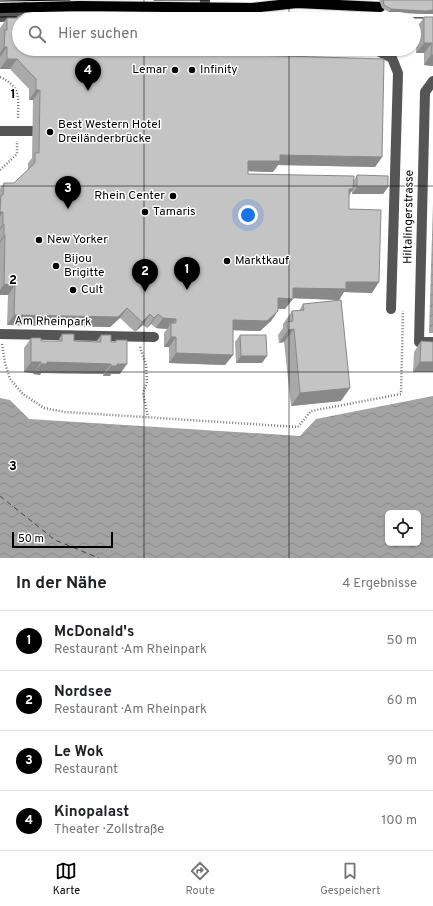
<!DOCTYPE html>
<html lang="de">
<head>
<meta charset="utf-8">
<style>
  :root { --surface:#fff; --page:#f2f2f2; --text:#202124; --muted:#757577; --line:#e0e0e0; --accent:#000 }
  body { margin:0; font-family:Overpass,sans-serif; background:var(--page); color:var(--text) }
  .controls { position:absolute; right:12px; bottom:12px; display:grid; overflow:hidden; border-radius:6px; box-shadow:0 1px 3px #0004 }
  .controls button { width:36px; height:36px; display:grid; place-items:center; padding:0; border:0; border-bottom:1px solid var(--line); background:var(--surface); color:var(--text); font:20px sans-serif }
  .scale { position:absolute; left:12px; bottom:10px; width:101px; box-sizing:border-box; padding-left:4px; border:2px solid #000; border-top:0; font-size:11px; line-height:14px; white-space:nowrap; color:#000; -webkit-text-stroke:3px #fff; paint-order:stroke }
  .you { position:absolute; left:248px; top:215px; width:14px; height:14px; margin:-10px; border:3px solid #fff; border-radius:50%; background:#1a73e8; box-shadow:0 0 0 6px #1a73e833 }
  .badge { display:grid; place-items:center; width:26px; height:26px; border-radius:50%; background:var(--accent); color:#fff; font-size:13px; font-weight:700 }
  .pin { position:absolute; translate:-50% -33px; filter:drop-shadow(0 1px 2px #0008) }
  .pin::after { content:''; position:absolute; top:21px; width:14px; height:12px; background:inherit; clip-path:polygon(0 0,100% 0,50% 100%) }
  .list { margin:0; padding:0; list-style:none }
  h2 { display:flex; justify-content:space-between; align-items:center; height:52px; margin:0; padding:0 16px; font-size:17px }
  h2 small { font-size:13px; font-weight:400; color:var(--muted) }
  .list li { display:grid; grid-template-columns:26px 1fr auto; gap:12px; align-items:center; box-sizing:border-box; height:60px; padding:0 16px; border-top:1px solid var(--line) }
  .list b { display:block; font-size:15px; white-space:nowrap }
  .list p { margin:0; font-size:13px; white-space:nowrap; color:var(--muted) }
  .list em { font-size:13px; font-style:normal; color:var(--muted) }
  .icon { flex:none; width:22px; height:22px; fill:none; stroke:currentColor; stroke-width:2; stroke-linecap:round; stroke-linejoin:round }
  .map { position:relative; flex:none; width:433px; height:558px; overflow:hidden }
  .search { position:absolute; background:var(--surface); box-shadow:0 1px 3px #0004; left:12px; right:12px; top:12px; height:44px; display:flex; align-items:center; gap:10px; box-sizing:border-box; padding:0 14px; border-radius:22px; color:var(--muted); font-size:15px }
  .sheet { height:292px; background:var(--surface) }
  nav { display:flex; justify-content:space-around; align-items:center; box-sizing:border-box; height:56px; border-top:1px solid var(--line); background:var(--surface); font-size:11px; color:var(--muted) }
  nav a { display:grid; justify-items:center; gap:2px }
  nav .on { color:var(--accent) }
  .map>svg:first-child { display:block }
  .water { fill:url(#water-waves); fill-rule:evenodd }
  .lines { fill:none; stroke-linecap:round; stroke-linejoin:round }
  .ferry { stroke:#444; stroke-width:1; stroke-dasharray:5 4; stroke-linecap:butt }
  .major-casing { stroke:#dbdbdb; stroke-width:12 }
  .path { stroke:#777; stroke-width:2.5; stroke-dasharray:1 2; stroke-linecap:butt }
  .minor { stroke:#555; stroke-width:10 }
  .major { stroke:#000; stroke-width:10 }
  .tram { stroke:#000; stroke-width:1 }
  .wall { fill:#a9a9a9 }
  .shaded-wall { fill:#898989 }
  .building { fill:#c4c4c4; stroke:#898989 }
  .grid { fill:none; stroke:#000; stroke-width:1; stroke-opacity:0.55 }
  .poi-dot { fill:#000; stroke:#fff; stroke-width:1.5 }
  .labels { text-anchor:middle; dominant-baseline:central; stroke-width:3; stroke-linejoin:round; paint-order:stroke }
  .poi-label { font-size:12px; fill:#000; stroke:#fff; text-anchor:start }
  .street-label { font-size:12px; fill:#000; stroke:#fff }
  .grid-label { font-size:13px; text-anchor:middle; font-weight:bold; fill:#000; stroke:#fff; stroke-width:3; stroke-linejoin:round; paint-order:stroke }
</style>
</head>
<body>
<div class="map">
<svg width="433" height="558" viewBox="0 0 433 558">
  <defs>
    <pattern id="water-waves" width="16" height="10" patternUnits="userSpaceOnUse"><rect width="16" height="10" fill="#a3a3a3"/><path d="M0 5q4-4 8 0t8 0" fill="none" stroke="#8b8b8b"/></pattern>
  </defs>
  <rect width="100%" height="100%" fill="#fff"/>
  <g class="water">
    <polygon points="433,203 433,333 429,333"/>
    <path d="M433,396V558H0V398L10,400L29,419L300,436L316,419ZM388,513H418V543H388Z"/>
  </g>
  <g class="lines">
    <polyline class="ferry" points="0,496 55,540 99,558"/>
    <defs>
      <polyline id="major" points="0,8 80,6 252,8 297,3 380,7"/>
    </defs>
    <use href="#major" class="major-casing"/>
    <g class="path">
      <path d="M0,77C22,87 18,99 18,120"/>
      <polyline points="0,170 17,154 17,141"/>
      <polyline points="2,344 5,363 10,379 23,394 44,408 65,412 298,427 311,411 401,394 403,311"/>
      <polyline points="140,347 146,365 147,382 143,393 148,417"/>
    </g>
    <g class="minor">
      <polyline points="0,17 10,16 25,7"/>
      <polyline points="204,19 205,0"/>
      <polyline points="315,49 378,51 392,58 398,73 391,309"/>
      <polyline points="433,81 425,92 419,342 433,342"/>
      <polyline points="0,131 32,131"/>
      <polyline points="0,334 154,337"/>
    </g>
    <use href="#major" class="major"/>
    <g class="tram">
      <polyline points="154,0 209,0"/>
      <polyline points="0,1 70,0"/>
      <polyline points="0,17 204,16 433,18"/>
    </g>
  </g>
  <g class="wall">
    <polygon points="379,0 433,0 433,14 423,14 389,12 382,8"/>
    <polygon points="18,16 19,49 250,55 382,157 375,167 278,165 273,172 248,171 248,174 354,180 357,175 388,187 383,194 352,194 352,191 349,196 349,209 372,293 344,292 339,300 293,298 285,309 278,309 271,321 260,331 233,330 233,355 225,365 169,363 169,347 164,347 164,333 167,329 156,328 151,324 147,328 143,325 135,332 120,318 110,327 7,325 8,295 0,295 0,188 4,183 14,183 28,170 28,163 32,158 33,100 29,100 29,89 10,69 0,69 0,28 7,18 16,18"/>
    <polygon points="424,17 433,17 433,66 424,65 424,53 416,53 417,27"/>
    <polygon points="303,304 341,401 291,406 284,342 279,343 278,335 283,328 283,324 292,311 299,311"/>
    <polygon points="62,334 74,341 96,342 101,335 111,342 115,342 116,340 120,374 111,374 110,376 103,376 103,374 41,373 40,375 33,374 34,373 24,372 24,348 31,338 41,341 58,341"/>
    <polygon points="240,335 262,363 236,363 235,342"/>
    <polygon points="421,341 433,372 413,372 414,352"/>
  </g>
  <g class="shaded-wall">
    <polygon points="391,9 433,10 433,14 423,14 389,12"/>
    <polygon points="424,43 432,43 424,53 416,53"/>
    <polygon points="4,47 7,47 0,57 0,53"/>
    <polygon points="431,55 433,55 433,66 424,65"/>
    <polygon points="7,59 17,59 10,69 0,69"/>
    <polygon points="36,90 40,90 33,100 29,100"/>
    <polygon points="280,155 382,157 375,167 278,165 273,172 241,171 248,161"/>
    <polygon points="357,187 388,187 383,194 352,194"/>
    <polygon points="349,189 353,189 346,199"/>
    <polygon points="0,212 3,212 0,216"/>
    <polygon points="3,224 4,224 0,230 0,228"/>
    <polygon points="4,235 5,235 0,243 0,241"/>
    <polygon points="346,282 379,282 372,293 344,292 339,300 286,298 293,288"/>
    <polygon points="4,284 15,285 8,295 0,295 0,290"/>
    <polygon points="278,298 293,299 285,309 271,308"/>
    <polygon points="127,308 120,318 110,327 7,325 14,315"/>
    <polygon points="278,311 271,321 260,331 226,330 233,320"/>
    <polygon points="150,314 143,325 135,332 142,322"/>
    <polygon points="158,314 151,324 147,328 154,318"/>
    <polygon points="163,318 176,319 171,326 171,323 167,329 156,328"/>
    <polygon points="294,329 284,342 279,343 288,330"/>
    <polygon points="171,337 176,337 169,347 164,347"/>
    <polygon points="176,353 233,355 225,365 169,363"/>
    <polygon points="241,356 267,356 262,363 236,363"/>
    <polygon points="31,362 41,362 34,373 24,372"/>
    <polygon points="47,362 111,364 103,374 41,373 40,375 33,374 41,364"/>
    <polygon points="420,362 433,362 433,372 413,372"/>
    <polygon points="117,364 127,364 120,374 111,374 110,376 103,376 111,366"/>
    <polygon points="350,388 341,401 291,406 300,393"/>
  </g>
  <g class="building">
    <polygon points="383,0 433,0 433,10 426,11 391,9 384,5"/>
    <polygon points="18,16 28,16 28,18 35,18 35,19 19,19 19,49 250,49 250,55 384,59 382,157 280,155 280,161 248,161 248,174 354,176 353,189 349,189 349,209 381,210 379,282 346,282 346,289 293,288 293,299 278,298 278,311 267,321 233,320 233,355 176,353 176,337 171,337 171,323 176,323 176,319 163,318 158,314 154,318 150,314 142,322 127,308 118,317 14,315 15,285 4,284 5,235 4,235 4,224 3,224 3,212 0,212 1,195 3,195 4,183 14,183 35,163 35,153 39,153 40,90 36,90 36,79 17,59 7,59 7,47 4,47 5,30 7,30 7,18 18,18"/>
    <polygon points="424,17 433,17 433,55 431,55 432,43 424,43"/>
    <polygon points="357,175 388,176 388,187 357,187"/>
    <polygon points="341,300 350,388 300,393 294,329 288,330 287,322 293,321 292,311 304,310 303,304"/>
    <polygon points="62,334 74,334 74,341 101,342 101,335 111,335 111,342 116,342 116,340 127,340 127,364 117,364 117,366 111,366 111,364 47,362 47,364 41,364 41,362 31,362 31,338 41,338 41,341 62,341"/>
    <polygon points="240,335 266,335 267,356 241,356"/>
    <polygon points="421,341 433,342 433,362 420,362"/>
  </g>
  <path class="grid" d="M144,0V19M289,0V19M144,49V558M289,49V558M0,186H433M0,372H433"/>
  <g class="poi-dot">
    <circle cx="175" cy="70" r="4"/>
    <circle cx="192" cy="70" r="4"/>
    <circle cx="50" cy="132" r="4"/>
    <circle cx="173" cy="196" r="4"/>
    <circle cx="145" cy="212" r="4"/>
    <circle cx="39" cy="240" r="4"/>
    <circle cx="227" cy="261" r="4"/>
    <circle cx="56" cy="266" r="4"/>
    <circle cx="73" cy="290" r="4"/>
  </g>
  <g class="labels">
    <g class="poi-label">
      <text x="167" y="70" text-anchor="end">Lemar</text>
      <text x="200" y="70">Infinity</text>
      <text x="58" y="125">Best Western Hotel<tspan x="58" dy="14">Dreiländerbrücke</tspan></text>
      <text x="165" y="196" text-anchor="end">Rhein Center</text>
      <text x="153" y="212">Tamaris</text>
      <text x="47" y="240">New Yorker</text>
      <text x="64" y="259">Bijou<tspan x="64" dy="14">Brigitte</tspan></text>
      <text x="235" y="261">Marktkauf</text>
      <text x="81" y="290">Cult</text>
    </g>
    <g class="street-label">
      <text transform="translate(409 217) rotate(-89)">Hiltalingerstrasse</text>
      <text transform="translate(53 322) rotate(1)">Am Rheinpark</text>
    </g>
  </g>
  <g class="grid-label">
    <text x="13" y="98">1</text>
    <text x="13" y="284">2</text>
    <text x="13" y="470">3</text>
  </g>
</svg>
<div class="controls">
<button><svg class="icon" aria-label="locate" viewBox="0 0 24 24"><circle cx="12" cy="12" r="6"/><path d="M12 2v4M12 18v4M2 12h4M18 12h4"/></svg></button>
</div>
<div class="scale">50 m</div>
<div class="you"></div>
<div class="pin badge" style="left:187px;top:290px">1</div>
<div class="pin badge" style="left:145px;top:292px">2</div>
<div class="pin badge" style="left:68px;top:209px">3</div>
<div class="pin badge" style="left:88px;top:91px">4</div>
<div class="search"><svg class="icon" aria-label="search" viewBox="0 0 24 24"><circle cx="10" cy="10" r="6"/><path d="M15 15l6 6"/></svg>Hier suchen</div>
</div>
<section class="sheet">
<h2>In der Nähe<small>4 Ergebnisse</small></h2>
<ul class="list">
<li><span class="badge">1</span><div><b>McDonald's</b><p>Restaurant · Am Rheinpark</p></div><em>50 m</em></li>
<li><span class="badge">2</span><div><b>Nordsee</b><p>Restaurant · Am Rheinpark</p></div><em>60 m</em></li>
<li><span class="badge">3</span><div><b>Le Wok</b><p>Restaurant</p></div><em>90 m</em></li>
<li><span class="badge">4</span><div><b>Kinopalast</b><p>Theater · Zollstraße</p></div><em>100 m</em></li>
</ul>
</section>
<nav>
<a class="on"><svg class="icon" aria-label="map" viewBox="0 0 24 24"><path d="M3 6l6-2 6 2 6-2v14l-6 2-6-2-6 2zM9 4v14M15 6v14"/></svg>Karte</a>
<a><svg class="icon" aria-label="directions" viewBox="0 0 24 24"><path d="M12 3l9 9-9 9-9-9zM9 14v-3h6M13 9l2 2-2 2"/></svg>Route</a>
<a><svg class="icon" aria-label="saved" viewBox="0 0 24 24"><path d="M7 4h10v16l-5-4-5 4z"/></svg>Gespeichert</a>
</nav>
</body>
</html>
